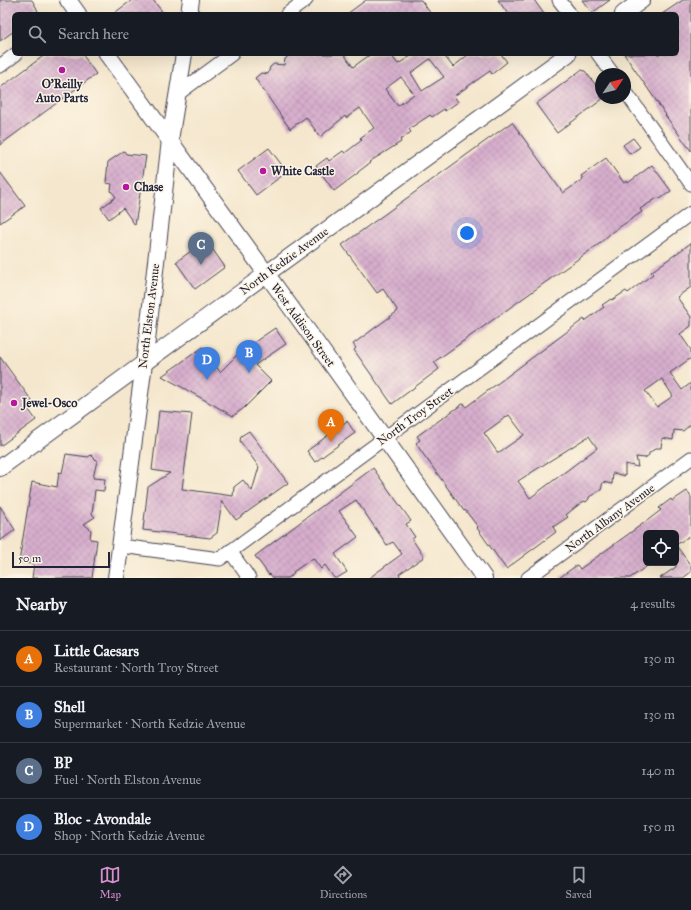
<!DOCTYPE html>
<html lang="en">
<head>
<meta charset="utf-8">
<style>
  :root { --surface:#171b24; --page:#20242c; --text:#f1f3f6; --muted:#9ea1a6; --line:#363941; --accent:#d690ce }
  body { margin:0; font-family:"IM FELL Great Primer",serif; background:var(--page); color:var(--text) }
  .controls { position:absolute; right:12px; bottom:12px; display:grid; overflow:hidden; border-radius:6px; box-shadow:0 4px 16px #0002 }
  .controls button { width:36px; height:36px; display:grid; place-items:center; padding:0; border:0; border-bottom:1px solid var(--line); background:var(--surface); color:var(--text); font:20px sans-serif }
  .compass { position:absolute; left:595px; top:68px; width:36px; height:36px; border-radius:50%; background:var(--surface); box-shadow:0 4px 16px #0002; rotate:55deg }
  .scale { position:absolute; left:12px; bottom:10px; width:98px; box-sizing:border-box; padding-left:4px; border:2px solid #22223b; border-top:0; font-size:11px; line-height:14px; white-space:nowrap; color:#22223b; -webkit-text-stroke:3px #fcf5e5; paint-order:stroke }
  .you { position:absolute; left:467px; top:233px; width:14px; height:14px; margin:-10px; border:3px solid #fff; border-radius:50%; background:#1a73e8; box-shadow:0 0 0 6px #1a73e833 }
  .badge { display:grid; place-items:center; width:26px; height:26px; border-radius:50%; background:var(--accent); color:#fff; font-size:13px; font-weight:700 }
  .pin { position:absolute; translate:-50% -33px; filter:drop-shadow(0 1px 2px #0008) }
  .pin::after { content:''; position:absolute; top:21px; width:14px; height:12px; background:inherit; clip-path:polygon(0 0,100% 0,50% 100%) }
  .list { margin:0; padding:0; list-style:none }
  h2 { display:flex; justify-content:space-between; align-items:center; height:52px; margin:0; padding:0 16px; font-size:17px }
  h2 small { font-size:13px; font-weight:400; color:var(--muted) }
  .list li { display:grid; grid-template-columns:26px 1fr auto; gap:12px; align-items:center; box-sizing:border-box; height:56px; padding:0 16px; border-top:1px solid var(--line) }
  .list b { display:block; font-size:15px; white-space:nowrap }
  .list p { margin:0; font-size:13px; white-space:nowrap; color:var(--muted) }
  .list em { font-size:13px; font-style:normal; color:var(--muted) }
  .icon { flex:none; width:22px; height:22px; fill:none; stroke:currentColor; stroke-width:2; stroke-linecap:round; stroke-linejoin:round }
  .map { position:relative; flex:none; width:691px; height:578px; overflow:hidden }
  .search { position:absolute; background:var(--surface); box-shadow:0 4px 16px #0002; left:12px; right:12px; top:12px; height:44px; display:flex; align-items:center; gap:10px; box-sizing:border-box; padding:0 14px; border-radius:6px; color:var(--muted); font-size:15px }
  .sheet { height:276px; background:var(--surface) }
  nav { display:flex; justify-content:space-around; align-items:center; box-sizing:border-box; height:56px; border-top:1px solid var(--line); background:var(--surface); font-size:11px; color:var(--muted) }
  nav a { display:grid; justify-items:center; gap:2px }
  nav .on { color:var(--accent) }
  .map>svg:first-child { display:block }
  .building { fill:url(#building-cross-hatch); fill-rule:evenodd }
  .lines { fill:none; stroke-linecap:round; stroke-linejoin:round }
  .minor-casing { stroke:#424051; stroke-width:15 }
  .major-casing { stroke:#424051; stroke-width:18 }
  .minor { stroke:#fff; stroke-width:13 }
  .major { stroke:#fff; stroke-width:16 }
  .poi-dot { fill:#b5179e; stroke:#fcf5e5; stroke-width:1.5 }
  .labels { text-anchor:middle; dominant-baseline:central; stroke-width:3; stroke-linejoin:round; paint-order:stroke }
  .poi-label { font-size:12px; font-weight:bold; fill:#22223b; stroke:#fcf5e5; text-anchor:start }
  .street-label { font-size:12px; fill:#22223b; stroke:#fcf5e5 }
</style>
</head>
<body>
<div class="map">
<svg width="691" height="578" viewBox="0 0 691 578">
  <defs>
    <pattern id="building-cross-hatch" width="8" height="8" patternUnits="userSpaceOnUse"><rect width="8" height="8" fill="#d7aecd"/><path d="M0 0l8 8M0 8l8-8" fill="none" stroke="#b895b1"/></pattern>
  </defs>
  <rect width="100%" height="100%" fill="#fcf5e5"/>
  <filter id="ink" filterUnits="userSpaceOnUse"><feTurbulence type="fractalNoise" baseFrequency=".025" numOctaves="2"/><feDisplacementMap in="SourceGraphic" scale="8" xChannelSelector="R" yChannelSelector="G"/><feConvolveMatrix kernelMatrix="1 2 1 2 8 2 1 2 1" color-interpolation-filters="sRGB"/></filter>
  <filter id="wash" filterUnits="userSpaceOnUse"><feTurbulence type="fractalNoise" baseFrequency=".012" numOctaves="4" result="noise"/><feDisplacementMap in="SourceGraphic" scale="16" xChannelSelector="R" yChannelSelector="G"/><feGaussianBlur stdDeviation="0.9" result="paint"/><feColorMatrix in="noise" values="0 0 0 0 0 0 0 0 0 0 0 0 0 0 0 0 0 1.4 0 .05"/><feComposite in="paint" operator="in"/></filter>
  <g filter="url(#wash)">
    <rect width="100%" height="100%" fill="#f5e7cd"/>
    <g id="blocks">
      <g class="building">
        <polygon points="0,0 32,0 36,7 39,14 14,14 14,31 0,41"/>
        <polygon points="132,0 153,0 164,14 113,14"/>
        <polygon points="366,0 421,0 431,14 347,14"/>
        <polygon points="498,0 534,0 544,14 508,14"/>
        <polygon points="582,0 610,0 592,13"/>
        <polygon points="683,0 691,0 691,151 665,115 666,115 624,54 677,54 677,14 662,14"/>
        <polygon points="46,54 82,54 96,74 0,145 0,88"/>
        <path d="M291,54H344L353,67L371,54H390L398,64L414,54H443L453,67L469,54H501L507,62L492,74L490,71L454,96L458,102L445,111L444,109L432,117L430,115L409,129L411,132L400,140L401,142L369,162L370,163L358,172V173L334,191L316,166L327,158L329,161L343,151L345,153L362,140L360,138L374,128L360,108L346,118L345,116L320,137L306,117L290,129L255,78L261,73L268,74L270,67L274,64L284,65L285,59ZM430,59L444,77L422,91L411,73ZM401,77L414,94L398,106L385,89Z"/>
        <polygon points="581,70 585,71 601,92 601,98 604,98 557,133 536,104"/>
        <polygon points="512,122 563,193 583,179 581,176 606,158 624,183 627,181 628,183 652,165 671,191 660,199 659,197 640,209 642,212 612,232 599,244 434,362 439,369 392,404 354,350 356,348 353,344 398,311 383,289 377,293 342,245"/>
        <polygon points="633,138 640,147 630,154 623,145"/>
        <polygon points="269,148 287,172 256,195 238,171"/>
        <polygon points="124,151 126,154 146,156 135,225 123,208 109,219 101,208 116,197 111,191 112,184 106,183 108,162"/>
        <polygon points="0,172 25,206 0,223"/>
        <polygon points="206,240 225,267 195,289 176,262"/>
        <path d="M691,243V287L677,297L691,317V326L680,334L691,350V358L670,373L682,390L691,383V424L683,431L674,430L673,440L662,438L661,448H656L649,453V455L645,458L636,457L638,467L625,464V476L613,473L612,484L603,482L601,490L589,497V499L586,502L584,501L577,506L566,515L568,517L553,527L556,532L506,569L477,528L478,527L465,510L464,511L421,451L416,443L420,440L417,436L464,403L466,407L584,319L585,321L604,307L602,305L611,299L612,300L626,291L628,293L653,274L651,272ZM662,379L673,396L657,407L645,391ZM509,415L524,435L498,453L484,433ZM589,436L597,448L530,498L518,481Z"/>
        <polygon points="275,328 286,344 255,365 271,381 244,408 233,416 162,376 203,347 220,372 240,352"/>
        <polygon points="0,357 32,401 26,406 36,420 0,446"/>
        <polygon points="159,411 192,414 182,489 233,496 234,487 243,480 252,491 259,467 240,441 241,436 249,431 288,483 236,520 222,501 217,533 210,538 143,530 148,487 170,473 152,470"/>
        <polygon points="347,421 355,433 315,462 307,451"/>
        <polygon points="66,454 88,457 91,455 97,461 93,478 105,479 104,491 95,490 92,514 95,517 84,524 91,530 90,539 97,540 92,578 32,578 34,564 19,562 32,482 57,487 59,472 62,473"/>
        <polygon points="373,468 411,521 406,524 415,537 412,539 424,557 399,574 401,578 369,578 402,554 393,542 387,545 356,500 339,511 358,537 335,554 347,572 337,578 334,578 325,565 321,569 313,558 293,572 294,574 288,578 273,578 270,574 269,575 255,556"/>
        <polygon points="687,491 691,497 691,535 676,545 691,566 691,572 683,578 660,578 676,567 676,533 646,533 646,563 650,563 650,564 630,578 559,578 577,565 580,569 648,520 661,510 659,508 671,499 672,501"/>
        <polygon points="0,506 15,530 0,541"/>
      </g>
    </g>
  </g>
  <g filter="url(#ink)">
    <use href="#blocks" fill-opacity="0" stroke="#424051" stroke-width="1"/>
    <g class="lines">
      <defs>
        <g id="minor">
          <polyline points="559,0 570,14"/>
          <polyline points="287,14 306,0"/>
          <polyline points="598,54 613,74"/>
          <polyline points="0,66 16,54"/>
          <polyline points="625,91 691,184"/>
          <polyline points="179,93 232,54"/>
          <polyline points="121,546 220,559 691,213"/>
          <polyline points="230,551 249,578"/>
          <polyline points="528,578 691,458"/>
        </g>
        <g id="major">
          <polyline points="68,0 78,14"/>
          <polyline points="189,14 191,0"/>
          <polyline points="623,14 642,0"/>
          <polyline points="107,54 305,327 484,578"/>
          <polyline points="0,468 568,54"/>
          <polyline points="116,578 147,340 170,140 184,54"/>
        </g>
      </defs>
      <use href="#minor" class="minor-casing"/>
      <use href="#major" class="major-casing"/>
      <use href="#minor" class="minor"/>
      <use href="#major" class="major"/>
    </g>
  </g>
  <g class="poi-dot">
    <circle cx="62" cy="70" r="4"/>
    <circle cx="263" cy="171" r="4"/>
    <circle cx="126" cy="187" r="4"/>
    <circle cx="14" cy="403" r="4"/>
  </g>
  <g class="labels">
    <g class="poi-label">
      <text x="62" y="84" text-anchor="middle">O'Reilly<tspan x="62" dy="14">Auto Parts</tspan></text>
      <text x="271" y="171">White Castle</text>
      <text x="134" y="187">Chase</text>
      <text x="22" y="403">Jewel-Osco</text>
    </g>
    <g class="street-label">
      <text transform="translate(284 261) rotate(-36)">North Kedzie Avenue</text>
      <text transform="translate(149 316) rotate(-83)">North Elston Avenue</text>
      <text transform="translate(303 325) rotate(54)">West Addison Street</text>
      <text transform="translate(415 416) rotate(-36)">North Troy Street</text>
      <text transform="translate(610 518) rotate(-36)">North Albany Avenue</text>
    </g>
  </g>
</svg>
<div class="controls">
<button><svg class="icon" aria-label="locate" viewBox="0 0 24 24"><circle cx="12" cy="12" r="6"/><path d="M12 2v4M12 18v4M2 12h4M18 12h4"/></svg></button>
</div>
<svg class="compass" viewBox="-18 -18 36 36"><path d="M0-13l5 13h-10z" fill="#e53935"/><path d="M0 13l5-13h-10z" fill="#9ea1a6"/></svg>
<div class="scale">50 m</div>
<div class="you"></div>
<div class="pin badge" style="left:331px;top:442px;background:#e8710a">A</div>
<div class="pin badge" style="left:249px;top:373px;background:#3f7fe0">B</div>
<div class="pin badge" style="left:201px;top:265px;background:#5c6f8a">C</div>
<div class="pin badge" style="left:207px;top:380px;background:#3f7fe0">D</div>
<div class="search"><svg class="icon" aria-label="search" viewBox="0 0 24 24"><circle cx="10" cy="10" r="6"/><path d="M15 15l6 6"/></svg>Search here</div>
</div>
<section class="sheet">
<h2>Nearby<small>4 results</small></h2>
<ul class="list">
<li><span class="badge" style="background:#e8710a">A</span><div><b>Little Caesars</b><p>Restaurant · North Troy Street</p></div><em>130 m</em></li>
<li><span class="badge" style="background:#3f7fe0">B</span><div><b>Shell</b><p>Supermarket · North Kedzie Avenue</p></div><em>130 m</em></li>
<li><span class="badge" style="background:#5c6f8a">C</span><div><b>BP</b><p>Fuel · North Elston Avenue</p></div><em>140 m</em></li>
<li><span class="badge" style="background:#3f7fe0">D</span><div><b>Bloc - Avondale</b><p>Shop · North Kedzie Avenue</p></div><em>150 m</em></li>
</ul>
</section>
<nav>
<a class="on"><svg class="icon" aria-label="map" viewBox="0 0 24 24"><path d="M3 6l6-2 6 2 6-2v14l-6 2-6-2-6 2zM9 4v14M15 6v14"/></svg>Map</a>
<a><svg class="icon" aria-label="directions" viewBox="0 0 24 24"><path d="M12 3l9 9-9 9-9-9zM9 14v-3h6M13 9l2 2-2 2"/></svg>Directions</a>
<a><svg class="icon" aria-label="saved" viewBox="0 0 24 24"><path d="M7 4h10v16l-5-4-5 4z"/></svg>Saved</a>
</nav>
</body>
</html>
